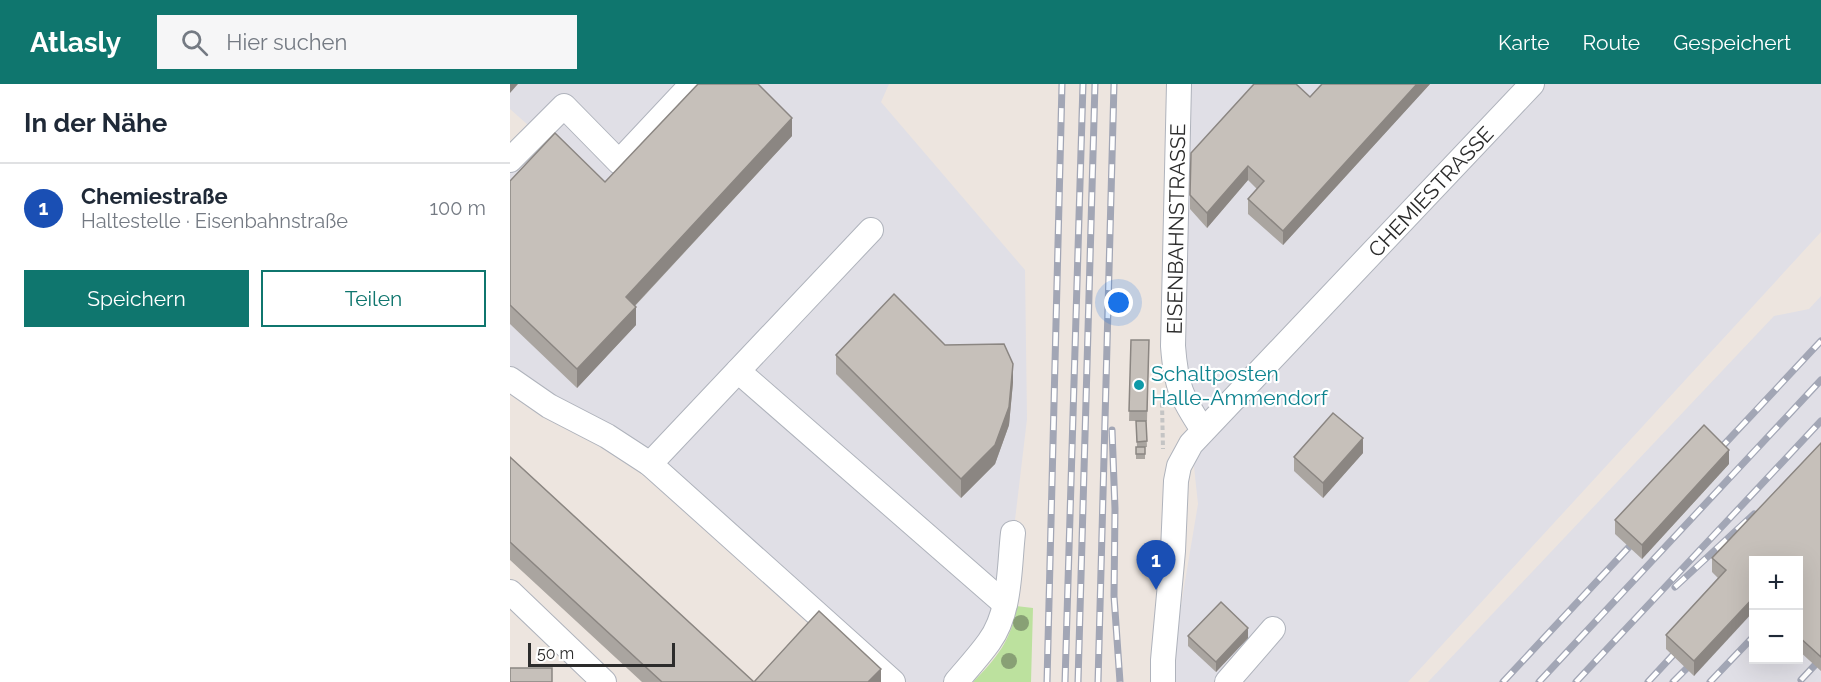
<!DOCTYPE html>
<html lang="de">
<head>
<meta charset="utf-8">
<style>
  :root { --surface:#fff; --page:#f6f6f7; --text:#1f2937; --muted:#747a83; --line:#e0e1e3; --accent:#0f766e }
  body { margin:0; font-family:Raleway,sans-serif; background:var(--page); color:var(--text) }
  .controls { position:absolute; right:18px; bottom:18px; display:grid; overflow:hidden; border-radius:0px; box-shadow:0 6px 24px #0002 }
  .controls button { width:54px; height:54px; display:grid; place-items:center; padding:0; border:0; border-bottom:2px solid var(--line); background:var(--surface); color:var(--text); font:30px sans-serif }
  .scale { position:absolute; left:18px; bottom:15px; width:147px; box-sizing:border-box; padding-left:6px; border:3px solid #2c2c2c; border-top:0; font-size:16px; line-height:21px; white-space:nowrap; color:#2c2c2c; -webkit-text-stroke:4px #fff; paint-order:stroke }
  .you { position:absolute; left:609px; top:219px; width:21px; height:21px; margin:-15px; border:4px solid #fff; border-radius:50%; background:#1a73e8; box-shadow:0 0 0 9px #1a73e833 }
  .badge { display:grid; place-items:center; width:39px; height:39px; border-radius:50%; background:var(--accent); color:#fff; font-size:20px; font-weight:700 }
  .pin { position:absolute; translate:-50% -50px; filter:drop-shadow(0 2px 3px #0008) }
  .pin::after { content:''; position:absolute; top:32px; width:21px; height:18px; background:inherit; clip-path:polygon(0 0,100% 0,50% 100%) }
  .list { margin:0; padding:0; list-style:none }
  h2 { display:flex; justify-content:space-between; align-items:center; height:78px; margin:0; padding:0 24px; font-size:26px }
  h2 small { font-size:20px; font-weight:400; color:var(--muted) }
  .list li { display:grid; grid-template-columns:39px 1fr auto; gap:18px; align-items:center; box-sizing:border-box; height:90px; padding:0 24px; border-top:2px solid var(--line) }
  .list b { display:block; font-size:22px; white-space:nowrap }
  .list p { margin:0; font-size:20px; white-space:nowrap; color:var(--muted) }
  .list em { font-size:20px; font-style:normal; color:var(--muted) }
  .actions { display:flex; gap:12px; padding:18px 24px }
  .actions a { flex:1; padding:14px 0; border:2px solid var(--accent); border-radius:0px; text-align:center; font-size:21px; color:var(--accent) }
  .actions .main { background:var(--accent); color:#fff }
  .icon { flex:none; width:33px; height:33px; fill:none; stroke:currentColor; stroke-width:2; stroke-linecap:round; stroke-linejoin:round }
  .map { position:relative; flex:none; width:1311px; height:598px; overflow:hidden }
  header { display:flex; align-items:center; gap:36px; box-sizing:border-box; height:84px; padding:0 30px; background:var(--accent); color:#fff }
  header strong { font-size:28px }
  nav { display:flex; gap:33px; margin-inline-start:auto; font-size:21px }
  .search { width:420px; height:54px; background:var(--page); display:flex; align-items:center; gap:15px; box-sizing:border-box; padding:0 21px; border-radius:0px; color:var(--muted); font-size:22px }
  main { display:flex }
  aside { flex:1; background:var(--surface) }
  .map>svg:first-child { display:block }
  .industrial { fill:#e0dfe6; fill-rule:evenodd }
  .green { fill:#bce19e }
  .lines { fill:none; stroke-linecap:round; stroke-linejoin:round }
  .minor-casing { stroke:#afb3bc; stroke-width:26 }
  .path { stroke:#c4c4c4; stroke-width:4; stroke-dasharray:4.5 3; stroke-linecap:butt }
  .minor { stroke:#fff; stroke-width:24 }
  .rail-casing { stroke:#a2a6b5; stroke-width:7 }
  .rail { stroke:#fff; stroke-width:4.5; stroke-dasharray:14; stroke-linecap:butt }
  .tree { fill:#88a075 }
  .wall { fill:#aaa5a0 }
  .shaded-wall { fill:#8b8682 }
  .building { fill:#c6c0ba; stroke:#8b8682; stroke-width:1.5 }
  .culture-dot { fill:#0f9aa8; stroke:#fff; stroke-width:2 }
  .labels { text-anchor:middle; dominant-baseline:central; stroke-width:4.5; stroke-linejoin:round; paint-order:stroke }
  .street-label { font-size:21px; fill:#2c2c2c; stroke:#fff }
  .culture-label { font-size:21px; fill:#0d838f; stroke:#fff; text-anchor:start }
</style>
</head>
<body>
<header>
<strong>Atlasly</strong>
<div class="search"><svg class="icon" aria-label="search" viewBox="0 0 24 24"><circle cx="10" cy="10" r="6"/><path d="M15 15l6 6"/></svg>Hier suchen</div>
<nav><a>Karte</a><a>Route</a><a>Gespeichert</a></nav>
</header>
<main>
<aside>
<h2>In der Nähe<small></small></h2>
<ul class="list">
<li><span class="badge" style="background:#1a4fb4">1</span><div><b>Chemiestraße</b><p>Haltestelle · Eisenbahnstraße</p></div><em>100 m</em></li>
</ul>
<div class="actions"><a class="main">Speichern</a><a>Teilen</a></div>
</aside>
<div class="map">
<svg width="1311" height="598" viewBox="0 0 1311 598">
  <rect width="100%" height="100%" fill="#ede5df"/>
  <g class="industrial">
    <polygon points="0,0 379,0 371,18 515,186 517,335 495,520 446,598 383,598 140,381 0,295 0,76 27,49 0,25"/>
    <polygon points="669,0 1311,0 1311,148 898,598 666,598 662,575 688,420 664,196"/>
    <path d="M1311,212V598H918L1264,232L1299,225ZM1244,476H1288V576H1244Z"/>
  </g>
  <path class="green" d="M506,522L523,524L521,598H463C485,576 503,555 506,522Z"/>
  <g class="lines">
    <defs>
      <g id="minor">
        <path d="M669,0L663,262C666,302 671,313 693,346"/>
        <polyline points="0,76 54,22 109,78 182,0"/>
        <polyline points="228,287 495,520"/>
        <polyline points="0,295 39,322 97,352 140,380 383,598"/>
        <polyline points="140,380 361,146"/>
        <polyline points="0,508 94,598"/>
        <path d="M446,598C457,585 469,572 479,558C501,528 499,484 503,449"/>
        <path id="s1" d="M653,598V576L663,467L666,397L669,382L681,360L1022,0"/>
        <polyline points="717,598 763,545"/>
      </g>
    </defs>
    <use href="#minor" class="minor-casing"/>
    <polyline class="path" points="652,319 653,365"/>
    <use href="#minor" class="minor"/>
    <defs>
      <g id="rail">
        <polyline points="602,346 605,425 604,512 610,598"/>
        <polyline points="1208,367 1311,257"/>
        <polyline points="1165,503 1244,430"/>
        <polyline points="1291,596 1305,581"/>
        <polyline points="537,598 552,0"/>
        <polyline points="555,598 573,0"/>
        <polyline points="568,598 585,0"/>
        <polyline points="588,598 604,0"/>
        <polyline points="993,598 1119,463"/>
        <polyline points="1029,598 1311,296"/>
        <polyline points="1066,598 1311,337"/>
        <polyline points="1138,598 1163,571"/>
        <polyline points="1163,598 1177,584"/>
        <polyline points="1200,598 1244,552"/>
      </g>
    </defs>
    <use href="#rail" class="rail-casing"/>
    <use href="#rail" class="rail"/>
  </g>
  <g class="tree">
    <circle cx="511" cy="539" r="8"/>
    <circle cx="499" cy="577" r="8"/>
  </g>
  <g class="wall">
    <polygon points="812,0 920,0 773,161 738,130 738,115 747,105 738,96 697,144 680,125 680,111 800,13"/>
    <polygon points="282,52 125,222 126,241 67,304 0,240 0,97 95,98"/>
    <polygon points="621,256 639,256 637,337 636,337 637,363 627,363 626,337 634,337 619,337"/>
    <polygon points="435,261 503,298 499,341 485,380 451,414 326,290 326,271"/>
    <polygon points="1311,359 1311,587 1288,566 1288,477 1244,477 1184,592 1156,565 1156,551 1208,494 1202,488 1202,474"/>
    <rect x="626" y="363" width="9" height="12"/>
    <polygon points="853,369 813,414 784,387 784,373"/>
    <polygon points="0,373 244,598 371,598 132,598 0,476"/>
    <polygon points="1219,380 1132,475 1105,450 1105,436"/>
    <polygon points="678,552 738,554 706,588 678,562"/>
  </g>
  <g class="shaded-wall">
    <polygon points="0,0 8,0 0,9"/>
    <polygon points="907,0 920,0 773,161 773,147"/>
    <polygon points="282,34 282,52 116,231 116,213"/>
    <polygon points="738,82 738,96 697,144 697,129"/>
    <polygon points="126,223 126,241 67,304 67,285"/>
    <polygon points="503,280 503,298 499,341 485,380 451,414 451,395"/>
    <polygon points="853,354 853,369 813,414 813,399"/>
    <polygon points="1219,366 1219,380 1132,475 1132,461"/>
    <polygon points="1244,513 1244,527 1184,592 1184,577"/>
    <polygon points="738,544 738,554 706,588 706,578"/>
    <polygon points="371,585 371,598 358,598"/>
  </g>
  <g class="building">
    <polygon points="188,0 248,0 282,34 116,213 126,223 67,285 0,221 0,97 45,49 95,98"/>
    <polygon points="744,0 786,0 800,13 812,0 907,0 773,147 738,115 754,97 738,82 697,129 680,111 681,69"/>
    <polygon points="384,210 435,261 494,260 503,280 499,323 485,361 451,395 326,271"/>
    <polygon points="621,256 639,256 637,327 619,327"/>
    <polygon points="823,329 853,354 813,399 784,373"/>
    <polygon points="626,337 636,337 637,357 627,358"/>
    <polygon points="1194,341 1219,366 1132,461 1105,436"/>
    <polygon points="1311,359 1311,573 1288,552 1288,477 1244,477 1244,513 1184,577 1156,551 1216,486 1202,474"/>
    <rect x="626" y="363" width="9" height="7"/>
    <polygon points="0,373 244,598 309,527 371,585 358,598 152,598 0,458"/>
    <polygon points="711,518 738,544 706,578 678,552"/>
    <rect x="0" y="584" width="42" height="14"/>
  </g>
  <circle class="culture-dot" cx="629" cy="301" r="6"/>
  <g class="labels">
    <g class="street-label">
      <text stroke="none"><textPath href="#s1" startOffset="590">CHEMIESTRASSE</textPath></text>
      <text transform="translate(666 145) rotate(-89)">EISENBAHNSTRASSE</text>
    </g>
    <g class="culture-label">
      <text x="641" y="289">Schaltposten<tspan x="641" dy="24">Halle-Ammendorf</tspan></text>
    </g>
  </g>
</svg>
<div class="controls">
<button>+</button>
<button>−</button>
</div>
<div class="scale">50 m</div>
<div class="you"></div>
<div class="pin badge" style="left:646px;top:506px;background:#1a4fb4">1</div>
</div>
</main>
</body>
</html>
